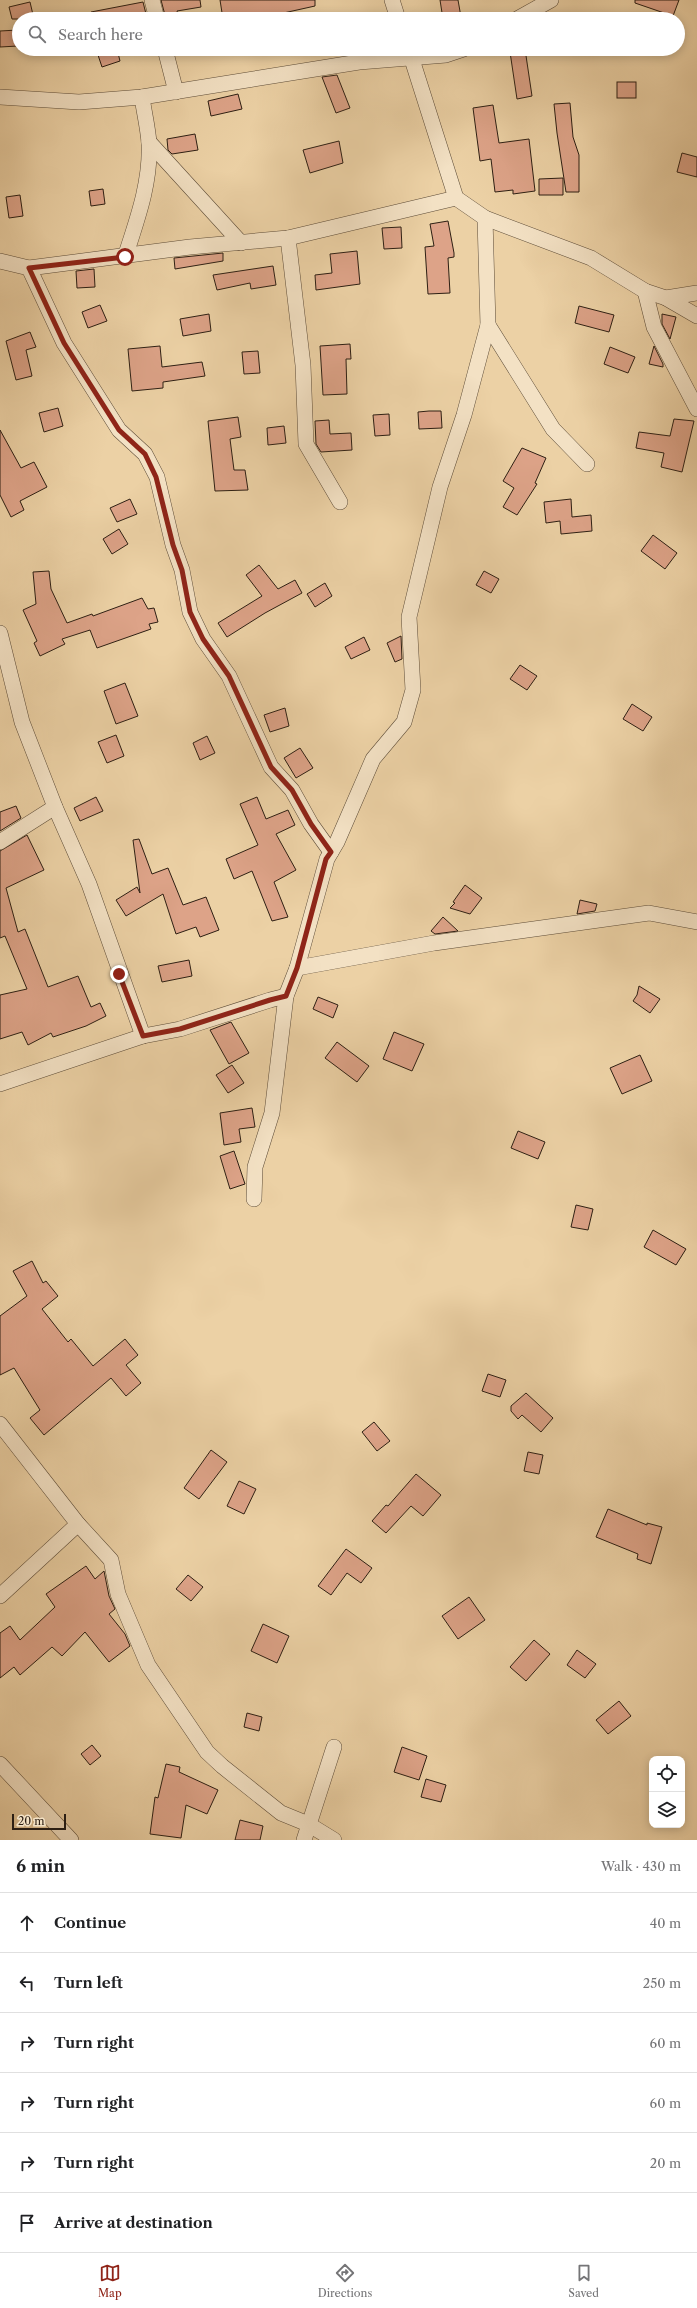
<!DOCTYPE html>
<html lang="en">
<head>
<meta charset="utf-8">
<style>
  :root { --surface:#fff; --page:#f6f6f6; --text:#202124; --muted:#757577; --line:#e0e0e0; --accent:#8f2418 }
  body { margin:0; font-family:"Libre Caslon Text",serif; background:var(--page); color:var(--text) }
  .controls { position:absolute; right:12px; bottom:12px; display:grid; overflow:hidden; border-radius:8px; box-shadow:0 2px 10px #0003 }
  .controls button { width:36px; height:36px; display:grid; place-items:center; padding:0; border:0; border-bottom:1px solid var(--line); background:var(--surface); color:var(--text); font:20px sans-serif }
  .scale { position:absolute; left:12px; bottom:10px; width:54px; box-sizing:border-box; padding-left:4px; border:2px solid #2d1f13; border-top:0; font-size:11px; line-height:14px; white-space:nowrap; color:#2d1f13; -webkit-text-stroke:3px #f3e1c4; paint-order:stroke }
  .stop { position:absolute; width:12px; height:12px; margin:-9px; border:3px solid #8f2418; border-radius:50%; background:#fff }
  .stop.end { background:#8f2418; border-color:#fff; box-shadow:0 1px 4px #0008 }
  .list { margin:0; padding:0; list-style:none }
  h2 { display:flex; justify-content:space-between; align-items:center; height:52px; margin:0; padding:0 16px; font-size:17px }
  h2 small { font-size:13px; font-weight:400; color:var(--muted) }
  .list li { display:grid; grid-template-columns:26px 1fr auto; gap:12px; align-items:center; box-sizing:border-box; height:60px; padding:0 16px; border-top:1px solid var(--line) }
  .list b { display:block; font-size:15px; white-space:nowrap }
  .list em { font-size:13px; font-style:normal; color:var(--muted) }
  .icon { flex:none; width:22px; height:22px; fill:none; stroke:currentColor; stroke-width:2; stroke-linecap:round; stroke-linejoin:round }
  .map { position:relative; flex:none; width:697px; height:1840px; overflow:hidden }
  .search { position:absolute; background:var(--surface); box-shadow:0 2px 10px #0003; left:12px; right:12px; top:12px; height:44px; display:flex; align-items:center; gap:10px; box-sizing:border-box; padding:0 14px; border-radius:22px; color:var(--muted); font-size:15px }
  .sheet { height:412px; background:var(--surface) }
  nav { display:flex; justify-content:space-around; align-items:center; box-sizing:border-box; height:56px; border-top:1px solid var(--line); background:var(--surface); font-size:11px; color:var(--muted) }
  nav a { display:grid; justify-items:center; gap:2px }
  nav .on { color:var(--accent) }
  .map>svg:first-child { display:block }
  .building { fill:#dda388; stroke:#2d1f13 }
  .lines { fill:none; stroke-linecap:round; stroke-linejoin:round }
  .street-casing { stroke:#5d4c38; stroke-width:16 }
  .street { stroke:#f3e1c4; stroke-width:15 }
  .route { stroke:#8f2418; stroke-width:5 }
</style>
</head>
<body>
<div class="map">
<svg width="697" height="1840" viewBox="0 0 697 1840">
  <rect width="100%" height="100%" fill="#ecd1a5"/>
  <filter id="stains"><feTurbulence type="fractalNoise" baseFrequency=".005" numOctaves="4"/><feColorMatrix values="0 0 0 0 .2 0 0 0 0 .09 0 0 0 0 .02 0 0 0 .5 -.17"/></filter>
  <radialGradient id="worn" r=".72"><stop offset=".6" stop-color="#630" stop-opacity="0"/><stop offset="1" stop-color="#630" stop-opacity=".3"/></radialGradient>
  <g class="building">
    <polygon points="161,0 200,0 201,7 177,11 179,19 166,19"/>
    <polygon points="220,0 315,0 315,6 279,14 280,19 223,19"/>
    <polygon points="440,0 458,0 461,17 443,19"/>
    <polygon points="635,0 679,0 673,16 635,3"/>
    <polygon points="30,2 34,19 12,19 9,7"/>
    <polygon points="143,2 147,18 92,19 91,12"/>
    <polygon points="18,30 18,46 0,47 0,31"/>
    <polygon points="106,49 117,49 120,61 102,67 97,52"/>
    <polygon points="525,49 532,96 517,99 510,52"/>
    <polygon points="337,75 350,108 336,113 322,77"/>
    <rect x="617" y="82" width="19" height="16"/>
    <polygon points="238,94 242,109 211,116 208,101"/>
    <polygon points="570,103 573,137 579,155 579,192 566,192 557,133 554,104"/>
    <polygon points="493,105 499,143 529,139 535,191 513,194 513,190 495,192 491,159 480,161 473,108"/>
    <polygon points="195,134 198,150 172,154 168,150 167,139"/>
    <polygon points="339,141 343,163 310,173 303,150"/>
    <polygon points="682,153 697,157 697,177 677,172"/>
    <polygon points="563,178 563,195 539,195 539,179"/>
    <polygon points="103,189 105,204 91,206 89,191"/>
    <polygon points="20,195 23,216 9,218 6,197"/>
    <polygon points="448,221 454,253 454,257 448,258 450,293 428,294 425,247 434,246 430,224"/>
    <polygon points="401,227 402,248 384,249 382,228"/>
    <polygon points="357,251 360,284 316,290 315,275 332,273 330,254"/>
    <polygon points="223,253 223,261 175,269 174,258"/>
    <polygon points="273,266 276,285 251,289 250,283 217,290 213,275"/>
    <polygon points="94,269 95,287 77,288 76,271"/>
    <polygon points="100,305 107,321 88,328 82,312"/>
    <polygon points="579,306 614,315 609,332 575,323"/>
    <polygon points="209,314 211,331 183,336 180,319"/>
    <polygon points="662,314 676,317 670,339 662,324"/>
    <polygon points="30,332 36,347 26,350 32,376 16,380 6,341"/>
    <polygon points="350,344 351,359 346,359 347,394 323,395 320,346"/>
    <polygon points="160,346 162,367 202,362 205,376 163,382 163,388 132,391 128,349"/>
    <polygon points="654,346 663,364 663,367 649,364"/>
    <polygon points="610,347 635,357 628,373 604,364"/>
    <polygon points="258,351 260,373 244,374 242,352"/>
    <polygon points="58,408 63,426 44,432 39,413"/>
    <polygon points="429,411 441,411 442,428 419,429 418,412"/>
    <polygon points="389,414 390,435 375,436 373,415"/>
    <polygon points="238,417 241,437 230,439 234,470 245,470 248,490 215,491 208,421"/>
    <polygon points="674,419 694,421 682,472 661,467 664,453 636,448 639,432 670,436"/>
    <polygon points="329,420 330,434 351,433 352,450 321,452 316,444 315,421"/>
    <polygon points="284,426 286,443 268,445 267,428"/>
    <polygon points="0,430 21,468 34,462 47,487 20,501 24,510 11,517 0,495"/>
    <polygon points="522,448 546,458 535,483 537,484 517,515 503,507 514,488 503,481"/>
    <polygon points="130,499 137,514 117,522 110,508"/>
    <polygon points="571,499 572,517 591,515 592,531 561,534 560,521 546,523 544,502"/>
    <polygon points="119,529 128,544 112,554 103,539"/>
    <polygon points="653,535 677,553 665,569 641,551"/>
    <polygon points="259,565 278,589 295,580 302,593 265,613 227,637 218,623 262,596 246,575"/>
    <polygon points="49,571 51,589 67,623 92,614 93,616 142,598 148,609 154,608 158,622 149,624 151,629 97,648 90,630 62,639 65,644 40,656 34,643 37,641 23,610 36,604 33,572"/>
    <polygon points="484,571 499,579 491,593 476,585"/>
    <polygon points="325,583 332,596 315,607 307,594"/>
    <polygon points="401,636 402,659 395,662 387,643"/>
    <polygon points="364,637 370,650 351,659 345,647"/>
    <polygon points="520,665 537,676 527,690 510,679"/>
    <polygon points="125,683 138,716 116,724 104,691"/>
    <polygon points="632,704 652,717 643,731 623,719"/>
    <polygon points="285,708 289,726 270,732 264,715"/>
    <polygon points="116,735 124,756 107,763 98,742"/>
    <polygon points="207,736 215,753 200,760 193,743"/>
    <polygon points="300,748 313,768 296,778 284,758"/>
    <polygon points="96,797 103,811 80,821 74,808"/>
    <polygon points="257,797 266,819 288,810 295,825 276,834 296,870 274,882 288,917 272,921 252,871 234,879 226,859 258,845 240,804"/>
    <polygon points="16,806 21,818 0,831 0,812"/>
    <polygon points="27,835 44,870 6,888 18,932 25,929 48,987 78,976 91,1007 100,1003 106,1016 86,1026 53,1037 51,1033 28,1045 22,1032 0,1039 0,995 27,989 5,936 0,938 0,851"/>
    <polygon points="139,839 152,874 168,868 183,905 206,897 219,930 200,937 196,927 176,934 163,894 126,916 116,900 137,887 140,893 133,840"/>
    <polygon points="465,885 482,898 470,914 450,908 455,903 453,902"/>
    <polygon points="580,900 597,904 595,911 577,914"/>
    <polygon points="443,917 458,931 435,934 431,931"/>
    <polygon points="189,960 192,976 162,982 158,966"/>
    <polygon points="639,986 660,999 650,1013 633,1001 637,995"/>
    <polygon points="318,997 338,1005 333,1018 313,1009"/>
    <polygon points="231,1022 249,1053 229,1064 210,1030"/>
    <polygon points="394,1032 424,1044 412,1071 383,1059"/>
    <polygon points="337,1042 369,1066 357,1082 325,1058"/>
    <polygon points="640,1055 652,1081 622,1094 610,1068"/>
    <polygon points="232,1065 244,1083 228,1093 216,1075"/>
    <polygon points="252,1108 255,1127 239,1129 241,1142 224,1145 220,1113"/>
    <polygon points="518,1131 545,1142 538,1159 511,1148"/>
    <polygon points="234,1151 245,1184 230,1189 220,1156"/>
    <polygon points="576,1205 593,1209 588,1230 571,1227"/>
    <polygon points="653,1230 686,1249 676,1265 644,1247"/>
    <polygon points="32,1261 43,1283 46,1281 58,1296 42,1309 68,1342 71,1339 93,1366 125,1339 138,1355 126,1365 141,1383 126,1396 111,1378 44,1435 30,1418 40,1410 14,1368 0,1375 0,1316 27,1296 13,1271"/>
    <polygon points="488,1374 506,1380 500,1397 482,1391"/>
    <polygon points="526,1393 553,1418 541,1432 522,1415 518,1419 511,1411 511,1406"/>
    <polygon points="374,1422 390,1441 377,1451 362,1432"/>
    <polygon points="211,1450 227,1462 199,1499 184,1488"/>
    <polygon points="528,1452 543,1455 539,1474 524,1471"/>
    <polygon points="416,1474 441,1495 423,1516 411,1506 386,1533 372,1521 386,1505 388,1506"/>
    <polygon points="239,1481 256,1489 244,1514 227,1506"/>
    <polygon points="608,1509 647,1525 647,1523 662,1527 651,1564 637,1559 638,1554 596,1537"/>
    <polygon points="346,1549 372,1568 361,1583 347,1573 331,1595 318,1586"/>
    <polygon points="86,1566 95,1579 104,1571 109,1596 115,1609 109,1614 125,1634 130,1646 109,1662 85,1632 62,1656 52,1647 20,1675 14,1667 0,1678 0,1633 10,1626 20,1640 55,1607 46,1594"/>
    <polygon points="188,1575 203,1587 191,1601 176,1589"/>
    <polygon points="469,1597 485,1620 458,1639 442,1616"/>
    <polygon points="263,1624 289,1636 277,1663 251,1651"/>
    <polygon points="534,1640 550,1654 526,1681 510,1667"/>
    <polygon points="577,1650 596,1664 585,1678 567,1665"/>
    <polygon points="619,1701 631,1716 608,1734 596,1720"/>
    <polygon points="247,1713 262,1717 259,1731 244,1727"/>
    <polygon points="92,1745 101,1756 90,1765 81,1754"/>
    <polygon points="402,1747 427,1756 419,1780 394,1772"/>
    <polygon points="166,1764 180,1767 179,1772 218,1790 207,1814 186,1805 181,1838 150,1834 155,1797 158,1798"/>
    <polygon points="426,1779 446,1785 441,1802 421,1797"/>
    <polygon points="240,1820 263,1826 260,1840 235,1840"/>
  </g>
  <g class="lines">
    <defs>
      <g id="street">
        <polyline points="152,0 157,19"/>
        <polyline points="392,0 398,19"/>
        <polyline points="517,19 551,0"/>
        <polyline points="165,49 176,92"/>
        <polyline points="409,50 456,198 485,218 591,258 645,291 666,298 697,316"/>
        <polyline points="0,97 79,102 142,97 359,62 446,55 464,49"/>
        <polyline points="149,142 241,243"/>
        <polyline points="288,238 303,365 306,444 340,502"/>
        <path d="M125,257C137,220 151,182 149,143C148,128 144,112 142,97"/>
        <polyline points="0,261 29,268 190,247 288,238 456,198"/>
        <polyline points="29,268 64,343 119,430 145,454 157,477 173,545 182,570 190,612 203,639 229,676 271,767 292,790 311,824 331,852"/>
        <polyline points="645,291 654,327 697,409"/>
        <polyline points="666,298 697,293"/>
        <polyline points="488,325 553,429 587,464"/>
        <polyline points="0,633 22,722 55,807 89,884 143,1036"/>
        <polyline points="0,842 55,807"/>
        <polyline points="297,968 434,943 649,913 697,922"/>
        <polyline points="0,1084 143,1036 180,1029 270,1000 286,996"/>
        <polyline points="254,1199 255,1167 272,1113 286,996 297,968 327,859 337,842 373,759 404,722 413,690 409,617 440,487 464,415 488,325 485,218"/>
        <polyline points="0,1424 78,1524 111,1560 118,1594 148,1665 207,1752 222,1766 281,1813 308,1824 334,1840"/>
        <polyline points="0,1596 78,1524"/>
        <polyline points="0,1764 71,1840"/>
        <polyline points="304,1840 334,1747"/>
      </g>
    </defs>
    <use href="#street" class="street-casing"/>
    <use href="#street" class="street"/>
  </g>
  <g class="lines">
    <polyline class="route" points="119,974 143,1036 180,1029 270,1000 286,996 297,968 326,859 331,852 311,824 292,790 271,767 229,676 203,639 190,612 182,570 173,545 156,477 145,454 119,430 64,343 29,268 125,257"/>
  </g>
  <rect width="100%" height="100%" filter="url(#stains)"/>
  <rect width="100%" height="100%" fill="url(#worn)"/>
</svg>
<div class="controls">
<button><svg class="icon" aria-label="locate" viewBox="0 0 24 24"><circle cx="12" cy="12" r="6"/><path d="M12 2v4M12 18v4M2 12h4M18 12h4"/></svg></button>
<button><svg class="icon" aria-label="layers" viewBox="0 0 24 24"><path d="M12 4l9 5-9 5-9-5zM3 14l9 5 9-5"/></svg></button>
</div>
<div class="scale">20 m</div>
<div class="stop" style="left:125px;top:257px"></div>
<div class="stop end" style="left:119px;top:974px"></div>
<div class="search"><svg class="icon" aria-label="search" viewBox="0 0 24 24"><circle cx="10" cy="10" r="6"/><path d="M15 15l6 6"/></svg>Search here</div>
</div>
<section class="sheet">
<h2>6 min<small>Walk · 430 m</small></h2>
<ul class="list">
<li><svg class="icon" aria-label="ahead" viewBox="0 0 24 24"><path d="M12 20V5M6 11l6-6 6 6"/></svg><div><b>Continue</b></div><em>40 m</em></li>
<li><svg class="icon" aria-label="left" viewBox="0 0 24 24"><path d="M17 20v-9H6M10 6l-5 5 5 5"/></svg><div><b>Turn left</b></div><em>250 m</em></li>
<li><svg class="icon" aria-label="right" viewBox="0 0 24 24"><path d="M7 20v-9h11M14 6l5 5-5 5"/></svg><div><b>Turn right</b></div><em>60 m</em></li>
<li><svg class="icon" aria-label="right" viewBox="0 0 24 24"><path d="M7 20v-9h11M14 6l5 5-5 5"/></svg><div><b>Turn right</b></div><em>60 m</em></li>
<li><svg class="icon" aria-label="right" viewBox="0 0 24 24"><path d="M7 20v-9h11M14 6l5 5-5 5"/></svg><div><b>Turn right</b></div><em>20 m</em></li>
<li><svg class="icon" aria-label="arrive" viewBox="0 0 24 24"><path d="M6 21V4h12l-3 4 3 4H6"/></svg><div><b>Arrive at destination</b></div></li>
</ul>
</section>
<nav>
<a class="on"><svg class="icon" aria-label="map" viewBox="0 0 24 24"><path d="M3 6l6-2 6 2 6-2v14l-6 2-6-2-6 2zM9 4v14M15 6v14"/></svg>Map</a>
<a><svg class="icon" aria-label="directions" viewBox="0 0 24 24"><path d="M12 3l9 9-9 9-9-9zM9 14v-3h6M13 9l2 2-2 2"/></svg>Directions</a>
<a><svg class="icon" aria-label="saved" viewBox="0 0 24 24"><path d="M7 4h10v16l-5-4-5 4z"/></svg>Saved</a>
</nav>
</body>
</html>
